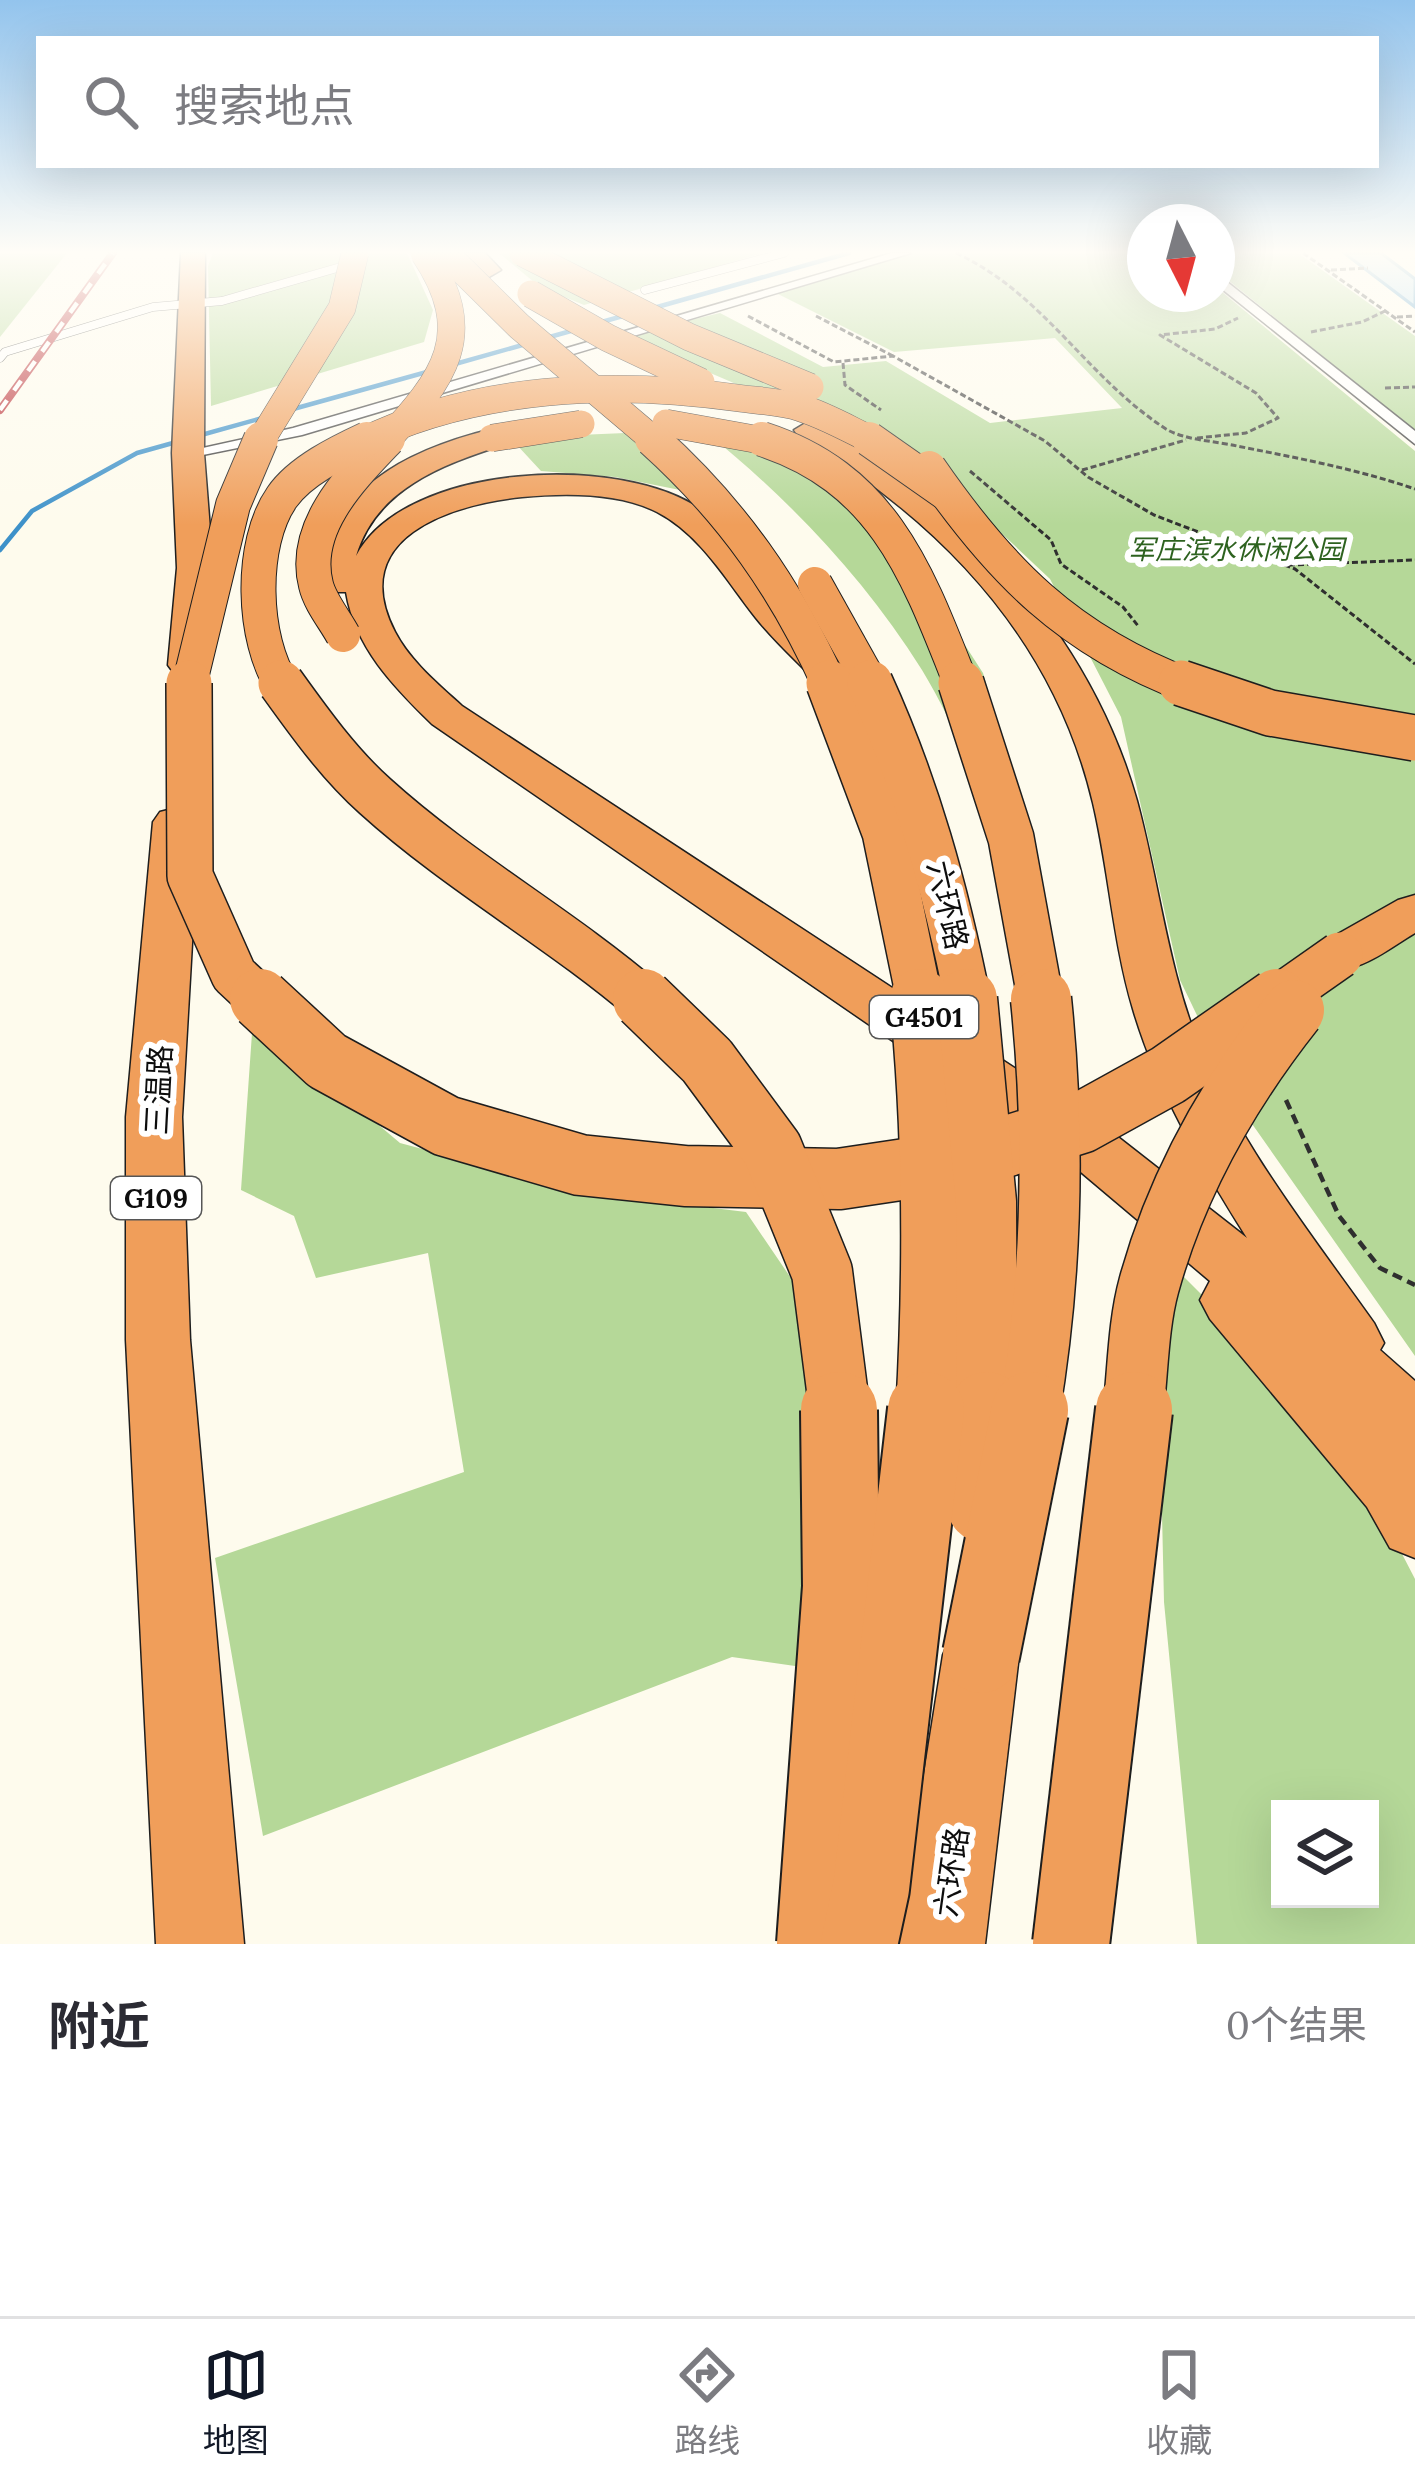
<!DOCTYPE html>
<html lang="zh">
<head>
<meta charset="utf-8">
<style>
  :root { --surface:#fff; --page:#f7f7f7; --text:#2b2b33; --muted:#7c7c81; --line:#e1e1e2; --accent:#111827 }
  body { margin:0; font-family:Lora,"Noto Sans SC",serif; background:var(--page); color:var(--text) }
  .controls { position:absolute; right:36px; bottom:36px; display:grid; overflow:hidden; border-radius:0px; box-shadow:0 12px 48px #0002 }
  .controls button { width:108px; height:108px; display:grid; place-items:center; padding:0; border:0; border-bottom:3px solid var(--line); background:var(--surface); color:var(--text); font:60px sans-serif }
  .compass { position:absolute; left:1127px; top:204px; width:108px; height:108px; border-radius:50%; background:var(--surface); box-shadow:0 12px 48px #0002; rotate:174deg }
  .list { margin:0; padding:0; list-style:none }
  h2 { display:flex; justify-content:space-between; align-items:center; height:156px; margin:0; padding:0 48px; font-size:51px }
  h2 small { font-size:39px; font-weight:400; color:var(--muted) }
  .icon { flex:none; width:66px; height:66px; fill:none; stroke:currentColor; stroke-width:2; stroke-linecap:round; stroke-linejoin:round }
  .map { position:relative; flex:none; width:1415px; height:1944px; overflow:hidden }
  .search { position:absolute; background:var(--surface); box-shadow:0 12px 48px #0002; left:36px; right:36px; top:36px; height:132px; display:flex; align-items:center; gap:30px; box-sizing:border-box; padding:0 42px; border-radius:0px; color:var(--muted); font-size:45px }
  .sheet { height:372px; background:var(--surface) }
  nav { display:flex; justify-content:space-around; align-items:center; box-sizing:border-box; height:168px; border-top:3px solid var(--line); background:var(--surface); font-size:33px; color:var(--muted) }
  nav a { display:grid; justify-items:center; gap:6px }
  nav .on { color:var(--accent) }
  .map>svg:first-child { display:block }
  .forest { fill:#b5d898; fill-rule:evenodd }
  .water { fill:#b3dcf4; stroke:#3d91c9; stroke-width:3 }
  .lines { fill:none; stroke-linecap:round; stroke-linejoin:round }
  .stream { stroke:#3d91c9; stroke-width:4.5 }
  .lane-casing { stroke:#404040; stroke-width:9 }
  .street-casing { stroke:#404040; stroke-width:3 }
  .highway-casing { stroke:#1e1e1e; stroke-width:3 }
  .path-far1 { stroke:#2f2f2f; stroke-width:3; stroke-dasharray:6 3; stroke-linecap:butt }
  .path { stroke:#2f2f2f; stroke-width:4.5; stroke-dasharray:10 6; stroke-linecap:butt }
  .lane { stroke:#fff; stroke-width:8 }
  .street { fill:#fff; fill-rule:evenodd }
  .highway { fill:#f09e5a; fill-rule:evenodd }
  .rail-casing { stroke:#b82930; stroke-width:8 }
  .rail { stroke:#fff; stroke-width:4.5; stroke-dasharray:12; stroke-linecap:butt }
  .highway-bridge-far4-casing { stroke:#1e1e1e; stroke-width:28; stroke-linecap:butt }
  .highway-bridge-far3-casing { stroke:#1e1e1e; stroke-width:36; stroke-linecap:butt }
  .highway-bridge-far2-casing { stroke:#1e1e1e; stroke-width:48; stroke-linecap:butt }
  .highway-bridge-far1-casing { stroke:#1e1e1e; stroke-width:63; stroke-linecap:butt }
  .highway-bridge-casing { stroke:#1e1e1e; stroke-width:80; stroke-linecap:butt }
  .highway-bridge-far4 { stroke:#f09e5a; stroke-width:27 }
  .highway-bridge-far3 { stroke:#f09e5a; stroke-width:34 }
  .highway-bridge-far2 { stroke:#f09e5a; stroke-width:45 }
  .highway-bridge-far1 { stroke:#f09e5a; stroke-width:60 }
  .highway-bridge { stroke:#f09e5a; stroke-width:76 }
  .labels { text-anchor:middle; dominant-baseline:central; stroke-width:12; stroke-linejoin:round; paint-order:stroke }
  .far-park-label { font-size:27px; font-style:italic; fill:#2d621f; stroke:#fff }
  .shield { fill:#fff; stroke:#565656; stroke-width:3 }
  .shield-label { font-size:27px; font-weight:bold; fill:#0d0d0d }
  .street-label { font-size:30px; fill:#0d0d0d; stroke:#fff }
</style>
</head>
<body>
<div class="map">
<svg width="1415" height="1944" viewBox="0 0 1415 1944">
  <rect width="100%" height="100%" fill="#fefbed"/>
  <g class="forest">
    <polygon points="0,253 67,253 0,337"/>
    <polygon points="213,253 407,253 433,310 424,342 211,406 208,266"/>
    <polygon points="499,253 763,253 584,305 540,287"/>
    <polygon points="898,253 1145,253 1145,294 1217,294 1217,288 1415,451 1415,1356 1243,1111 1180,980 1121,717 1050,579 947,482 804,413 624,336 720,313 823,367 886,361 990,423 1122,408 1055,338 894,352 772,291"/>
    <polygon points="1217,253 1298,253 1415,336 1415,431 1217,271"/>
    <polygon points="625,433 690,492 615,477 541,471 516,444 555,436"/>
    <path d="M707,433L870,498L983,673L1035,861H1011C982,799 958,729 922,670C864,578 791,501 707,433Z"/>
    <polygon points="253,1019 400,1143 582,1192 746,1212 831,1337 809,1668 732,1657 263,1836 215,1558 464,1472 428,1253 316,1278 294,1216 241,1190"/>
    <path d="M1156,1249L1291,1384L1371,1494L1415,1579V1944H1197L1164,1602ZM1280,1809H1370V1899H1280Z"/>
  </g>
  <polygon class="water" points="1344,253 1381,253 1415,279 1415,307"/>
  <g class="lines">
    <g class="stream">
      <polyline points="650,309 849,253"/>
      <polyline points="598,323 630,314"/>
      <polyline points="546,338 578,329"/>
      <polyline points="448,366 526,344"/>
      <polyline points="286,411 434,370"/>
      <polyline points="194,437 266,417"/>
      <polyline points="0,550 32,511 137,453 180,441"/>
    </g>
    <defs>
      <g id="lane">
        <polyline points="645,290 784,253"/>
        <polyline points="0,358 5,352 153,307 222,301 344,266"/>
      </g>
      <g id="street">
        <polygon points="892,253 911,253 302,435 188,458 180,453 293,428"/>
        <polygon points="1217,274 1415,431 1415,444 1217,285"/>
      </g>
      <g id="highway">
        <polygon points="181,253 205,253 204,453 213,568 208,665 202,673 174,673 168,665 177,568 172,453"/>
        <polygon points="459,253 485,253 501,270 489,277 480,275"/>
        <path d="M809,421C855,432 903,473 939,503C1031,580 1104,684 1137,801C1160,886 1168,973 1203,1055C1245,1152 1313,1237 1374,1323L1384,1343L1380,1350L1415,1381V1558L1390,1548L1367,1507L1210,1319L1200,1300L1210,1281L1069,1162L432,724C393,686 355,647 346,592H321L316,584C331,488 404,451 492,429L503,431L507,438L503,445C441,465 376,489 356,556C405,462 624,453 703,511C735,536 757,571 782,602C798,621 816,637 834,655L840,663L834,671H806C789,654 771,637 756,618C726,580 701,535 657,512C618,492 565,493 522,497C450,505 346,537 395,632C410,661 438,684 462,706L1109,1130L1247,1238C1202,1166 1157,1091 1133,1009C1113,942 1109,871 1093,803C1054,638 940,520 798,436L794,430Z"/>
        <polygon points="176,808 192,812 199,822 182,1117 190,1340 244,1944 156,1944 126,1340 126,1117 153,822 160,812"/>
        <path d="M1415,895V933C1386,950 1357,977 1322,967L1315,955L1322,943L1398,900Z"/>
        <polygon points="981,1617 1008,1628 1019,1655 985,1944 897,1944 943,1655 954,1628"/>
      </g>
    </defs>
    <use href="#lane" class="lane-casing"/>
    <use href="#street" class="street-casing"/>
    <use href="#highway" class="highway-casing"/>
    <g class="path-far1">
      <path d="M956,253C1044,294 1086,377 1166,429C1184,440 1215,441 1237,446C1297,458 1357,469 1415,489"/>
      <polyline points="1303,253 1415,332"/>
      <polyline points="1331,270 1368,268"/>
      <polyline points="748,316 834,362 893,356 1045,441 1088,477 1154,515 1295,569 1415,664"/>
      <polyline points="816,316 893,356"/>
      <polyline points="1397,317 1415,316"/>
      <polyline points="1311,332 1362,322 1385,311"/>
      <polyline points="843,363 845,385 881,410"/>
      <polyline points="1385,388 1415,387"/>
      <polyline points="1197,438 1246,433 1278,418 1256,393 1160,335 1215,329 1238,318"/>
      <polyline points="1082,470 1186,440"/>
      <polyline points="970,471 1051,540 1061,564 1123,607 1139,627"/>
      <polyline points="1289,565 1415,560"/>
    </g>
    <polyline class="path" points="1286,1100 1339,1216 1380,1268 1415,1285"/>
    <use href="#lane" class="lane"/>
    <use href="#street" class="street"/>
    <use href="#highway" class="highway"/>
    <defs>
      <polyline id="rail" points="0,410 113,253"/>
    </defs>
    <use href="#rail" class="rail-casing"/>
    <use href="#rail" class="rail"/>
    <defs>
      <g id="highway-bridge-far4">
        <polyline points="445,253 519,326 656,442"/>
        <polyline points="523,253 689,337 810,387"/>
        <polyline points="531,294 608,338 701,382"/>
        <polyline points="666,423 771,442"/>
        <polyline points="492,438 581,424"/>
        <polyline points="260,442 342,308 355,253"/>
        <path d="M361,442C476,386 613,380 738,398C758,401 781,401 801,408C827,416 852,431 876,442"/>
        <path d="M385,442C445,378 478,334 424,253"/>
      </g>
      <g id="highway-bridge-far3">
        <path d="M652,439C732,511 786,588 830,686"/>
        <path d="M762,439C885,479 918,575 962,686"/>
        <polyline points="869,439 946,493"/>
        <path d="M929,468C1000,571 1069,641 1189,686"/>
        <polyline points="815,584 872,686"/>
        <path d="M343,635C335,620 320,602 316,585C301,527 352,477 388,439"/>
        <polyline points="189,686 233,505 261,439"/>
        <path d="M283,686C252,640 249,544 282,497C300,471 339,452 367,439"/>
      </g>
      <g id="highway-bridge-far2">
        <polyline points="189,683 190,876 234,975 263,1002"/>
        <path d="M281,683C309,722 339,764 375,796C460,873 560,928 646,1002"/>
        <polyline points="829,683 885,832 920,1002"/>
        <path d="M870,683C917,786 946,891 968,1002"/>
        <polyline points="961,683 1011,838 1041,1002"/>
        <polyline points="1181,683 1270,713 1415,738"/>
        <polyline points="1273,1002 1340,955"/>
      </g>
      <g id="highway-bridge-far1">
        <polyline points="260,999 327,1061 446,1126 580,1165 685,1176 839,1179 960,1161 1081,1123 1168,1075 1277,999"/>
        <polyline points="643,999 707,1061 772,1149 822,1272 840,1413"/>
        <path d="M920,999C934,1138 934,1273 926,1413"/>
        <polyline points="967,999 986,1202 987,1413"/>
        <path d="M1029,1413C1052,1277 1055,1135 1041,999"/>
        <path d="M1133,1413C1138,1371 1138,1325 1149,1285C1177,1183 1229,1092 1294,1010"/>
      </g>
      <g id="highway-bridge">
        <polyline points="985,1505 987,1410"/>
        <polyline points="981,1655 1030,1410"/>
        <polyline points="815,1944 841,1587 839,1410"/>
        <polyline points="859,1944 871,1888 926,1410"/>
        <polyline points="1071,1944 1134,1410"/>
      </g>
    </defs>
    <use href="#highway-bridge-far4" class="highway-bridge-far4-casing"/>
    <use href="#highway-bridge-far3" class="highway-bridge-far3-casing"/>
    <use href="#highway-bridge-far2" class="highway-bridge-far2-casing"/>
    <use href="#highway-bridge-far1" class="highway-bridge-far1-casing"/>
    <use href="#highway-bridge" class="highway-bridge-casing"/>
    <use href="#highway-bridge-far4" class="highway-bridge-far4"/>
    <use href="#highway-bridge-far3" class="highway-bridge-far3"/>
    <use href="#highway-bridge-far2" class="highway-bridge-far2"/>
    <use href="#highway-bridge-far1" class="highway-bridge-far1"/>
    <use href="#highway-bridge" class="highway-bridge"/>
  </g>
  <linearGradient id="sky" x2="0" y2="1"><stop stop-color="#93c4ed"/><stop offset="0.48" stop-color="#fffdf7"/><stop offset="1" stop-color="#fffdf7" stop-opacity="0"/></linearGradient>
  <rect width="1415" height="525" fill="url(#sky)"/>
  <g class="labels">
    <g class="far-park-label">
      <text x="1236" y="549">军庄滨水休闲公园</text>
    </g>
    <g class="shield">
      <rect x="870" y="996" width="108" height="42" rx="9"/>
      <rect x="111" y="1177" width="90" height="42" rx="9"/>
    </g>
    <g class="shield-label">
      <text x="924" y="1017">G4501</text>
      <text x="156" y="1198">G109</text>
    </g>
    <g class="street-label">
      <text transform="translate(948 905) rotate(77)">六环路</text>
      <text transform="translate(158 1090) rotate(-87)">三温路</text>
      <text transform="translate(951 1872) rotate(-82)">六环路</text>
    </g>
  </g>
</svg>
<div class="controls">
<button><svg class="icon" aria-label="layers" viewBox="0 0 24 24"><path d="M12 4l9 5-9 5-9-5zM3 14l9 5 9-5"/></svg></button>
</div>
<svg class="compass" viewBox="-18 -18 36 36"><path d="M0-13l5 13h-10z" fill="#e53935"/><path d="M0 13l5-13h-10z" fill="#7c7c81"/></svg>
<div class="search"><svg class="icon" aria-label="search" viewBox="0 0 24 24"><circle cx="10" cy="10" r="6"/><path d="M15 15l6 6"/></svg>搜索地点</div>
</div>
<section class="sheet">
<h2>附近<small>0个结果</small></h2>
<ul class="list">
</ul>
</section>
<nav>
<a class="on"><svg class="icon" aria-label="map" viewBox="0 0 24 24"><path d="M3 6l6-2 6 2 6-2v14l-6 2-6-2-6 2zM9 4v14M15 6v14"/></svg>地图</a>
<a><svg class="icon" aria-label="directions" viewBox="0 0 24 24"><path d="M12 3l9 9-9 9-9-9zM9 14v-3h6M13 9l2 2-2 2"/></svg>路线</a>
<a><svg class="icon" aria-label="saved" viewBox="0 0 24 24"><path d="M7 4h10v16l-5-4-5 4z"/></svg>收藏</a>
</nav>
</body>
</html>
